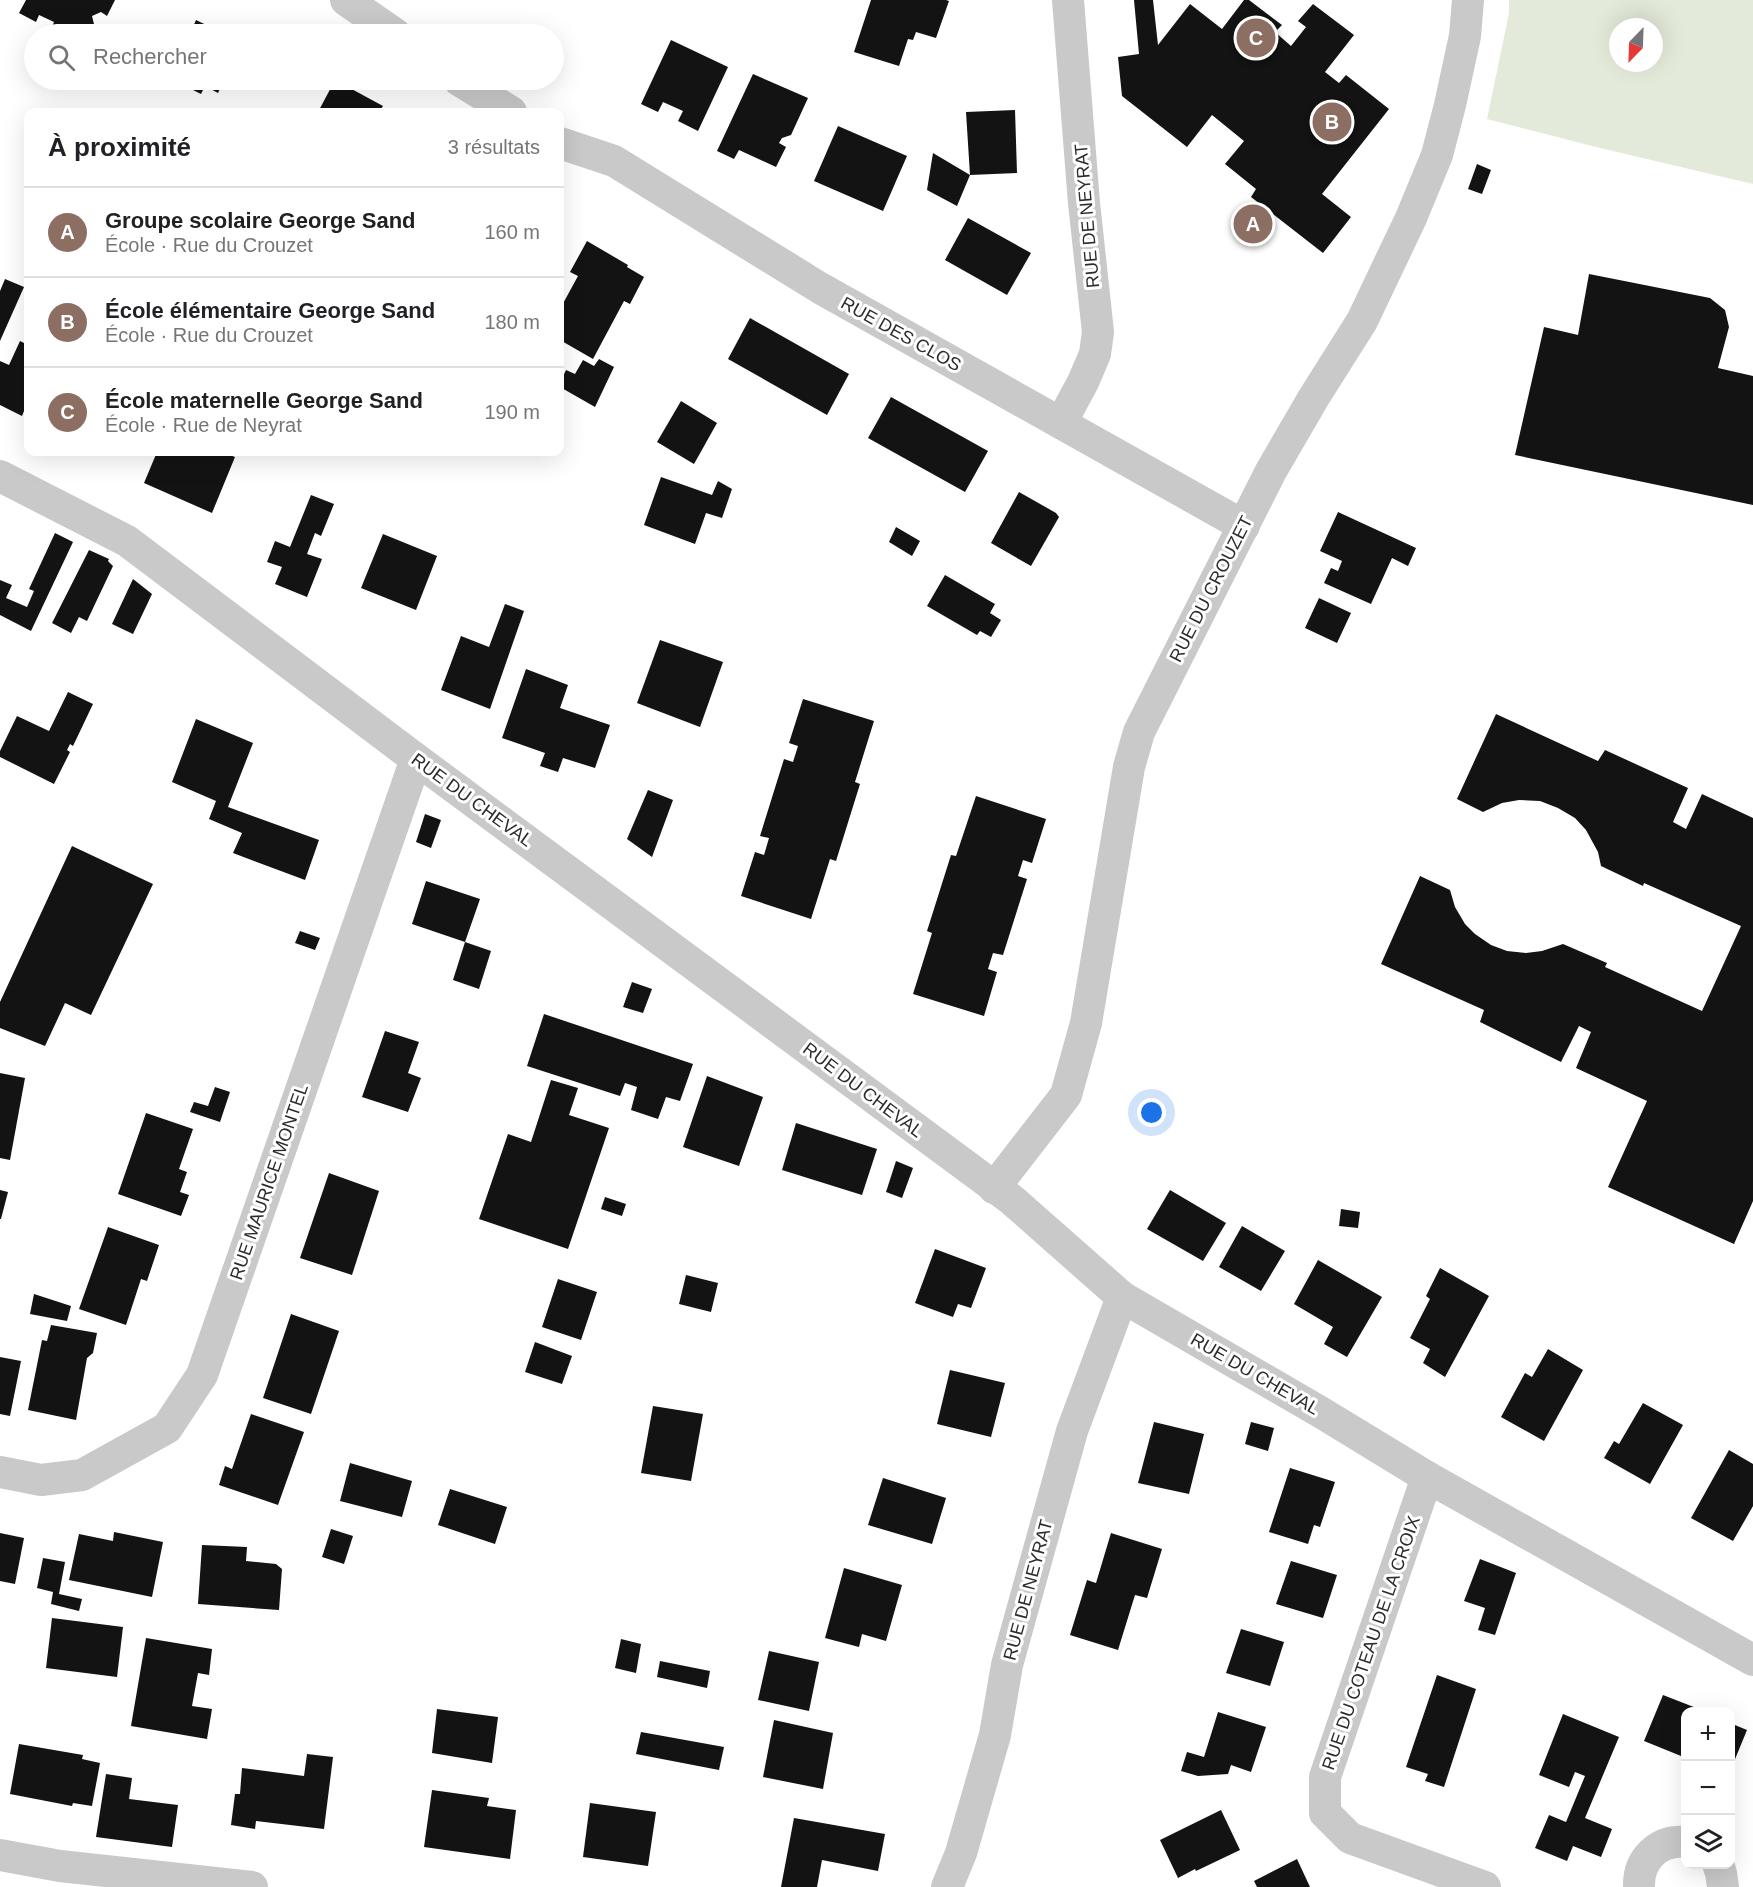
<!DOCTYPE html>
<html lang="fr">
<head>
<meta charset="utf-8">
<style>
  :root { --surface:#fff; --page:#f6f6f6; --text:#202124; --muted:#757577; --line:#e0e0e0; --accent:#111827 }
  body { margin:0; font-family:Arial,sans-serif; background:var(--page); color:var(--text) }
  .controls { position:absolute; right:18px; bottom:18px; display:grid; overflow:hidden; border-radius:12px; box-shadow:0 6px 24px #0002 }
  .controls button { width:54px; height:54px; display:grid; place-items:center; padding:0; border:0; border-bottom:2px solid var(--line); background:var(--surface); color:var(--text); font:30px sans-serif }
  .compass { position:absolute; left:1609px; top:18px; width:54px; height:54px; border-radius:50%; background:var(--surface); box-shadow:0 6px 24px #0002; rotate:203deg }
  .you { position:absolute; left:1152px; top:1113px; width:21px; height:21px; margin:-15px; border:4px solid #fff; border-radius:50%; background:#1a73e8; box-shadow:0 0 0 9px #1a73e833 }
  .badge { display:grid; place-items:center; width:39px; height:39px; border-radius:50%; background:var(--accent); color:#fff; font-size:20px; font-weight:700 }
  .pin { position:absolute; translate:-50% -50%; border:3px solid #fff; box-shadow:0 2px 6px #0006 }
  .list { margin:0; padding:0; list-style:none }
  h2 { display:flex; justify-content:space-between; align-items:center; height:78px; margin:0; padding:0 24px; font-size:26px }
  h2 small { font-size:20px; font-weight:400; color:var(--muted) }
  .list li { display:grid; grid-template-columns:39px 1fr auto; gap:18px; align-items:center; box-sizing:border-box; height:90px; padding:0 24px; border-top:2px solid var(--line) }
  .list b { display:block; font-size:22px; white-space:nowrap }
  .list p { margin:0; font-size:20px; white-space:nowrap; color:var(--muted) }
  .list em { font-size:20px; font-style:normal; color:var(--muted) }
  .icon { flex:none; width:33px; height:33px; fill:none; stroke:currentColor; stroke-width:2; stroke-linecap:round; stroke-linejoin:round }
  .map { position:relative; flex:none; width:1753px; height:1887px; overflow:hidden }
  .search { position:absolute; background:var(--surface); box-shadow:0 6px 24px #0002; left:24px; top:24px; width:540px; height:66px; display:flex; align-items:center; gap:15px; box-sizing:border-box; padding:0 21px; border-radius:33px; color:var(--muted); font-size:22px }
  .panel { position:absolute; background:var(--surface); box-shadow:0 6px 24px #0002; left:24px; top:108px; width:540px; height:348px; border-radius:12px }
  .map>svg:first-child { display:block }
  .green { fill:#e4ead9; fill-rule:evenodd }
  .building { fill:#131313 }
  .lines { fill:none; stroke-linecap:round; stroke-linejoin:round }
  .street { stroke:#c9c9c9; stroke-width:32 }
  .labels { text-anchor:middle; dominant-baseline:central; stroke-width:6; stroke-linejoin:round; paint-order:stroke }
  .street-label { font-size:18px; fill:#2c2c2c; stroke:#fff }
</style>
</head>
<body>
<div class="map">
<svg width="1753" height="1887" viewBox="0 0 1753 1887">
  <rect width="100%" height="100%" fill="#fff"/>
  <path class="green" d="M1509,0H1753V184L1600,148L1487,119L1509,13ZM1618,27H1654V63H1618Z"/>
  <g class="building">
    <polygon points="26,0 115,0 107,16 101,12 92,16 95,28 100,30 98,34 55,34 55,31 51,30 54,22 39,15 36,22 19,13"/>
    <polygon points="871,0 946,0 949,1 936,38 916,32 913,40 908,39 899,66 854,52"/>
    <polygon points="1134,0 1153,0 1158,45 1190,4 1222,29 1244,0 1249,0 1282,25 1275,32 1291,46 1306,27 1298,21 1313,4 1354,35 1325,72 1339,83 1346,75 1389,109 1322,194 1351,217 1323,253 1251,197 1256,189 1225,164 1244,141 1212,115 1187,147 1122,96 1118,57 1139,54"/>
    <polygon points="196,20 225,34 190,34"/>
    <polygon points="671,40 728,67 698,131 678,121 683,111 663,102 658,112 641,104"/>
    <polygon points="753,74 808,98 791,135 782,138 779,143 786,147 776,167 739,150 734,159 717,151"/>
    <polygon points="183,80 224,80 218,93 205,86 201,94 181,84"/>
    <polygon points="335,80 383,106 379,112 318,112"/>
    <polygon points="1015,110 1017,173 970,175 957,206 927,190 933,153 970,175 966,112"/>
    <polygon points="838,126 907,156 883,211 814,181"/>
    <polygon points="1477,164 1491,170 1482,194 1468,189"/>
    <polygon points="968,218 1031,253 1007,295 945,260"/>
    <polygon points="587,241 628,265 627,267 644,277 630,304 624,301 593,359 560,340 560,309 578,276 570,272"/>
    <polygon points="1589,274 1710,298 1725,310 1729,327 1718,368 1753,376 1753,505 1515,455 1544,327 1578,335"/>
    <polygon points="5,279 24,287 0,341 0,291"/>
    <polygon points="750,318 849,374 827,415 728,359"/>
    <polygon points="20,341 28,345 28,401 22,416 0,405 0,361 9,365"/>
    <polygon points="599,359 614,367 595,407 560,387 560,383 566,370 575,374 583,360 594,366"/>
    <polygon points="891,397 988,451 965,492 868,438"/>
    <polygon points="681,401 717,423 694,464 657,442"/>
    <polygon points="157,452 222,452 235,457 212,513 144,483"/>
    <polygon points="661,477 712,495 718,481 732,489 722,518 706,513 695,544 644,525"/>
    <polygon points="1019,492 1056,513 1059,517 1031,566 991,543"/>
    <polygon points="311,495 334,504 321,536 315,533 307,554 322,559 307,597 275,584 282,567 267,562 275,541 290,547"/>
    <polygon points="1338,512 1416,548 1408,566 1392,558 1371,604 1324,583 1331,568 1338,571 1342,561 1320,551"/>
    <polygon points="896,527 920,541 912,556 889,542"/>
    <polygon points="55,533 73,542 31,631 0,615 0,580 12,585 6,598 27,607 34,591 29,589"/>
    <polygon points="383,534 437,556 416,610 361,588"/>
    <polygon points="89,550 109,559 108,561 113,566 87,621 79,617 71,633 52,623"/>
    <polygon points="945,575 995,604 990,613 1001,620 991,637 980,631 977,635 927,606"/>
    <polygon points="133,579 152,594 133,634 112,624"/>
    <polygon points="1319,598 1351,613 1337,643 1305,628"/>
    <polygon points="505,604 524,611 490,709 441,690 461,636 489,647"/>
    <polygon points="660,640 723,662 700,727 637,703"/>
    <polygon points="526,669 568,685 560,708 610,725 595,768 563,758 558,772 540,766 545,753 502,738"/>
    <polygon points="68,692 93,704 73,746 70,744 67,750 70,752 54,784 0,757 0,751 17,716 49,731"/>
    <polygon points="803,699 874,721 855,782 860,784 836,861 830,859 811,919 741,896 755,852 764,855 769,838 760,836 784,759 793,762 798,746 789,743"/>
    <polygon points="1496,714 1598,761 1605,750 1688,788 1673,822 1686,829 1702,794 1753,818 1753,1201 1734,1244 1608,1187 1647,1101 1576,1068 1591,1032 1579,1026 1561,1062 1480,1022 1484,1010 1381,964 1420,876 1450,890 1455,907 1465,924 1475,934 1491,945 1507,951 1526,953 1542,951 1563,944 1607,963 1605,967 1702,1011 1741,926 1644,883 1643,886 1601,866 1598,852 1586,830 1575,818 1558,808 1540,801 1519,800 1502,803 1483,812 1457,799"/>
    <polygon points="196,719 253,743 228,807 319,840 305,880 233,853 242,833 209,819 216,801 172,782"/>
    <polygon points="648,790 673,800 652,857 627,839"/>
    <polygon points="976,796 1046,819 1032,863 1023,860 1018,876 1027,879 1003,955 993,953 988,969 997,972 984,1016 913,994 932,933 927,931 951,855 956,856"/>
    <polygon points="425,814 441,820 431,848 416,842"/>
    <polygon points="72,846 153,884 91,1015 65,1003 45,1046 0,1028 0,1002"/>
    <polygon points="426,881 480,899 465,942 412,924"/>
    <polygon points="300,931 320,938 315,950 295,943"/>
    <polygon points="465,942 491,951 479,989 453,980"/>
    <polygon points="632,982 652,989 643,1013 623,1007"/>
    <polygon points="544,1014 693,1064 680,1101 666,1097 658,1119 631,1110 637,1087 625,1083 620,1096 527,1066"/>
    <polygon points="385,1031 419,1042 408,1073 421,1078 408,1112 362,1097"/>
    <polygon points="0,1073 25,1078 10,1160 0,1158"/>
    <polygon points="707,1076 763,1097 739,1166 683,1147"/>
    <polygon points="551,1080 578,1088 569,1115 609,1128 568,1249 479,1219 508,1134 531,1142"/>
    <polygon points="215,1087 230,1092 220,1122 190,1112 194,1102 208,1106"/>
    <polygon points="146,1113 193,1129 179,1169 187,1172 180,1192 189,1195 181,1216 118,1194"/>
    <polygon points="796,1123 877,1149 862,1195 782,1170"/>
    <polygon points="896,1161 913,1168 902,1198 886,1192"/>
    <polygon points="329,1173 379,1191 352,1275 300,1258"/>
    <polygon points="0,1190 8,1192 1,1219 0,1219"/>
    <polygon points="1170,1190 1226,1223 1203,1261 1147,1229"/>
    <polygon points="605,1197 626,1204 622,1216 601,1209"/>
    <polygon points="1341,1209 1360,1212 1358,1228 1339,1226"/>
    <polygon points="1242,1226 1285,1251 1261,1291 1219,1267"/>
    <polygon points="108,1227 159,1245 147,1281 141,1279 126,1325 79,1309"/>
    <polygon points="935,1249 986,1268 971,1308 958,1304 953,1317 915,1303"/>
    <polygon points="1318,1260 1382,1297 1347,1357 1324,1344 1333,1327 1294,1304"/>
    <polygon points="1440,1268 1489,1296 1445,1377 1423,1363 1430,1349 1410,1338 1430,1299 1426,1296"/>
    <polygon points="686,1275 718,1283 711,1312 679,1304"/>
    <polygon points="558,1279 597,1292 581,1340 542,1327"/>
    <polygon points="34,1294 71,1306 67,1321 30,1314"/>
    <polygon points="291,1314 339,1331 311,1414 263,1398"/>
    <polygon points="51,1325 97,1333 93,1353 87,1358 76,1420 28,1410 42,1340 47,1341"/>
    <polygon points="535,1342 572,1356 562,1384 525,1372"/>
    <polygon points="1548,1349 1583,1370 1544,1441 1501,1417 1525,1373 1532,1377"/>
    <polygon points="0,1357 21,1361 10,1416 0,1414"/>
    <polygon points="950,1370 1005,1383 991,1437 937,1424"/>
    <polygon points="1643,1403 1683,1425 1650,1484 1604,1458 1614,1441 1619,1444"/>
    <polygon points="653,1406 703,1414 691,1481 641,1473"/>
    <polygon points="251,1414 304,1432 278,1505 219,1485 225,1466 232,1469"/>
    <polygon points="1154,1422 1204,1434 1189,1494 1138,1483"/>
    <polygon points="1251,1422 1274,1428 1268,1451 1245,1444"/>
    <polygon points="1729,1450 1753,1464 1753,1506 1733,1541 1691,1518"/>
    <polygon points="350,1463 412,1481 402,1517 340,1501"/>
    <polygon points="1290,1468 1335,1482 1320,1527 1314,1525 1308,1544 1269,1532"/>
    <polygon points="883,1478 946,1498 932,1544 868,1525"/>
    <polygon points="450,1489 507,1507 495,1544 438,1525"/>
    <polygon points="331,1529 353,1536 344,1564 322,1557"/>
    <polygon points="114,1532 163,1542 152,1597 69,1580 79,1534 113,1541"/>
    <polygon points="0,1533 24,1538 15,1584 0,1581"/>
    <polygon points="1111,1533 1162,1549 1147,1598 1135,1595 1118,1650 1070,1635 1087,1580 1096,1583"/>
    <polygon points="202,1545 247,1547 246,1561 276,1564 282,1569 279,1610 198,1604"/>
    <polygon points="43,1558 65,1562 59,1594 82,1599 79,1611 51,1604 53,1592 37,1588"/>
    <polygon points="1480,1559 1516,1573 1495,1635 1478,1630 1485,1608 1464,1601"/>
    <polygon points="1291,1561 1337,1575 1323,1618 1276,1604"/>
    <polygon points="844,1568 902,1585 886,1641 862,1634 859,1647 825,1638"/>
    <polygon points="52,1618 123,1627 117,1677 46,1668"/>
    <polygon points="1241,1629 1284,1642 1270,1686 1226,1673"/>
    <polygon points="146,1638 212,1649 209,1675 198,1673 192,1706 212,1709 207,1739 131,1726"/>
    <polygon points="621,1639 641,1644 636,1673 615,1668"/>
    <polygon points="769,1651 819,1662 809,1711 758,1700"/>
    <polygon points="660,1661 710,1671 707,1688 657,1677"/>
    <polygon points="1437,1675 1476,1689 1444,1787 1425,1781 1428,1774 1406,1767"/>
    <polygon points="1663,1695 1704,1711 1686,1712 1686,1758 1644,1741"/>
    <polygon points="437,1709 498,1717 492,1763 432,1753"/>
    <polygon points="1218,1712 1266,1727 1251,1772 1231,1765 1228,1774 1198,1776 1181,1771 1187,1752 1204,1757"/>
    <polygon points="1563,1714 1619,1737 1585,1818 1612,1829 1601,1857 1573,1846 1567,1861 1535,1848 1549,1815 1566,1822 1585,1776 1575,1772 1569,1787 1539,1775"/>
    <polygon points="774,1720 833,1733 823,1789 763,1777"/>
    <polygon points="1730,1723 1747,1730 1731,1769 1730,1769"/>
    <polygon points="641,1732 724,1747 719,1770 636,1754"/>
    <polygon points="19,1744 83,1755 82,1759 100,1763 92,1806 73,1803 72,1806 10,1794"/>
    <polygon points="307,1754 333,1757 324,1829 256,1821 255,1829 231,1825 235,1794 240,1794 242,1768 304,1776"/>
    <polygon points="106,1774 132,1778 129,1799 178,1805 172,1847 96,1837"/>
    <polygon points="432,1790 489,1798 487,1806 516,1810 510,1859 424,1847"/>
    <polygon points="590,1803 656,1812 648,1866 583,1857"/>
    <polygon points="1221,1810 1240,1850 1196,1871 1195,1869 1178,1878 1160,1840"/>
    <polygon points="794,1818 885,1834 878,1871 822,1860 817,1887 781,1887"/>
    <polygon points="1297,1859 1310,1887 1257,1887 1254,1881"/>
  </g>
  <g class="lines">
    <g class="street">
      <polyline points="346,0 395,34"/>
      <polyline points="459,80 511,112"/>
      <polyline points="560,143 614,161 820,288 1244,526"/>
      <polyline points="1061,423 1083,382 1095,354 1098,332 1084,203 1068,0"/>
      <polyline points="0,476 127,541 416,759 1012,1200 1122,1297 1322,1413 1427,1477 1753,1660"/>
      <polyline points="994,1188 1066,1095 1086,1023 1129,767 1139,732 1271,471 1314,397 1362,321 1411,218 1437,155 1450,105 1465,36 1468,0"/>
      <polyline points="0,1472 41,1480 82,1475 167,1428 202,1375 416,759"/>
      <polyline points="1427,1477 1325,1777 1325,1813 1350,1838 1485,1887"/>
      <polyline points="0,1855 60,1866 252,1887"/>
      <polyline points="1718,1864 1721,1873 1723,1887"/>
      <polyline points="947,1887 961,1853 995,1735 1007,1665 1072,1431 1122,1297"/>
      <path d="M1639,1887C1638,1860 1658,1839 1686,1842"/>
    </g>
  </g>
  <g class="labels">
    <g class="street-label">
      <text transform="translate(1087 216) rotate(-95)">RUE DE NEYRAT</text>
      <text transform="translate(901 334) rotate(29)">RUE DES CLOS</text>
      <text transform="translate(1211 589) rotate(-63)">RUE DU CROUZET</text>
      <text transform="translate(472 800) rotate(36)">RUE DU CHEVAL</text>
      <text transform="translate(863 1090) rotate(37)">RUE DU CHEVAL</text>
      <text transform="translate(269 1182) rotate(-71)">RUE MAURICE MONTEL</text>
      <text transform="translate(1255 1374) rotate(30)">RUE DU CHEVAL</text>
      <text transform="translate(1028 1590) rotate(-75)">RUE DE NEYRAT</text>
      <text transform="translate(1371 1643) rotate(-71)">RUE DU COTEAU DE LA CROIX</text>
    </g>
  </g>
</svg>
<div class="controls">
<button>+</button>
<button>−</button>
<button><svg class="icon" aria-label="layers" viewBox="0 0 24 24"><path d="M12 4l9 5-9 5-9-5zM3 14l9 5 9-5"/></svg></button>
</div>
<svg class="compass" viewBox="-18 -18 36 36"><path d="M0-13l5 13h-10z" fill="#e53935"/><path d="M0 13l5-13h-10z" fill="#757577"/></svg>
<div class="you"></div>
<div class="pin badge" style="left:1253px;top:224px;background:#8d6e63">A</div>
<div class="pin badge" style="left:1332px;top:122px;background:#8d6e63">B</div>
<div class="pin badge" style="left:1256px;top:38px;background:#8d6e63">C</div>
<div class="search"><svg class="icon" aria-label="search" viewBox="0 0 24 24"><circle cx="10" cy="10" r="6"/><path d="M15 15l6 6"/></svg>Rechercher</div>
<section class="panel">
<h2>À proximité<small>3 résultats</small></h2>
<ul class="list">
<li><span class="badge" style="background:#8d6e63">A</span><div><b>Groupe scolaire George Sand</b><p>École · Rue du Crouzet</p></div><em>160 m</em></li>
<li><span class="badge" style="background:#8d6e63">B</span><div><b>École élémentaire George Sand</b><p>École · Rue du Crouzet</p></div><em>180 m</em></li>
<li><span class="badge" style="background:#8d6e63">C</span><div><b>École maternelle George Sand</b><p>École · Rue de Neyrat</p></div><em>190 m</em></li>
</ul>
</section>
</div>
</body>
</html>
